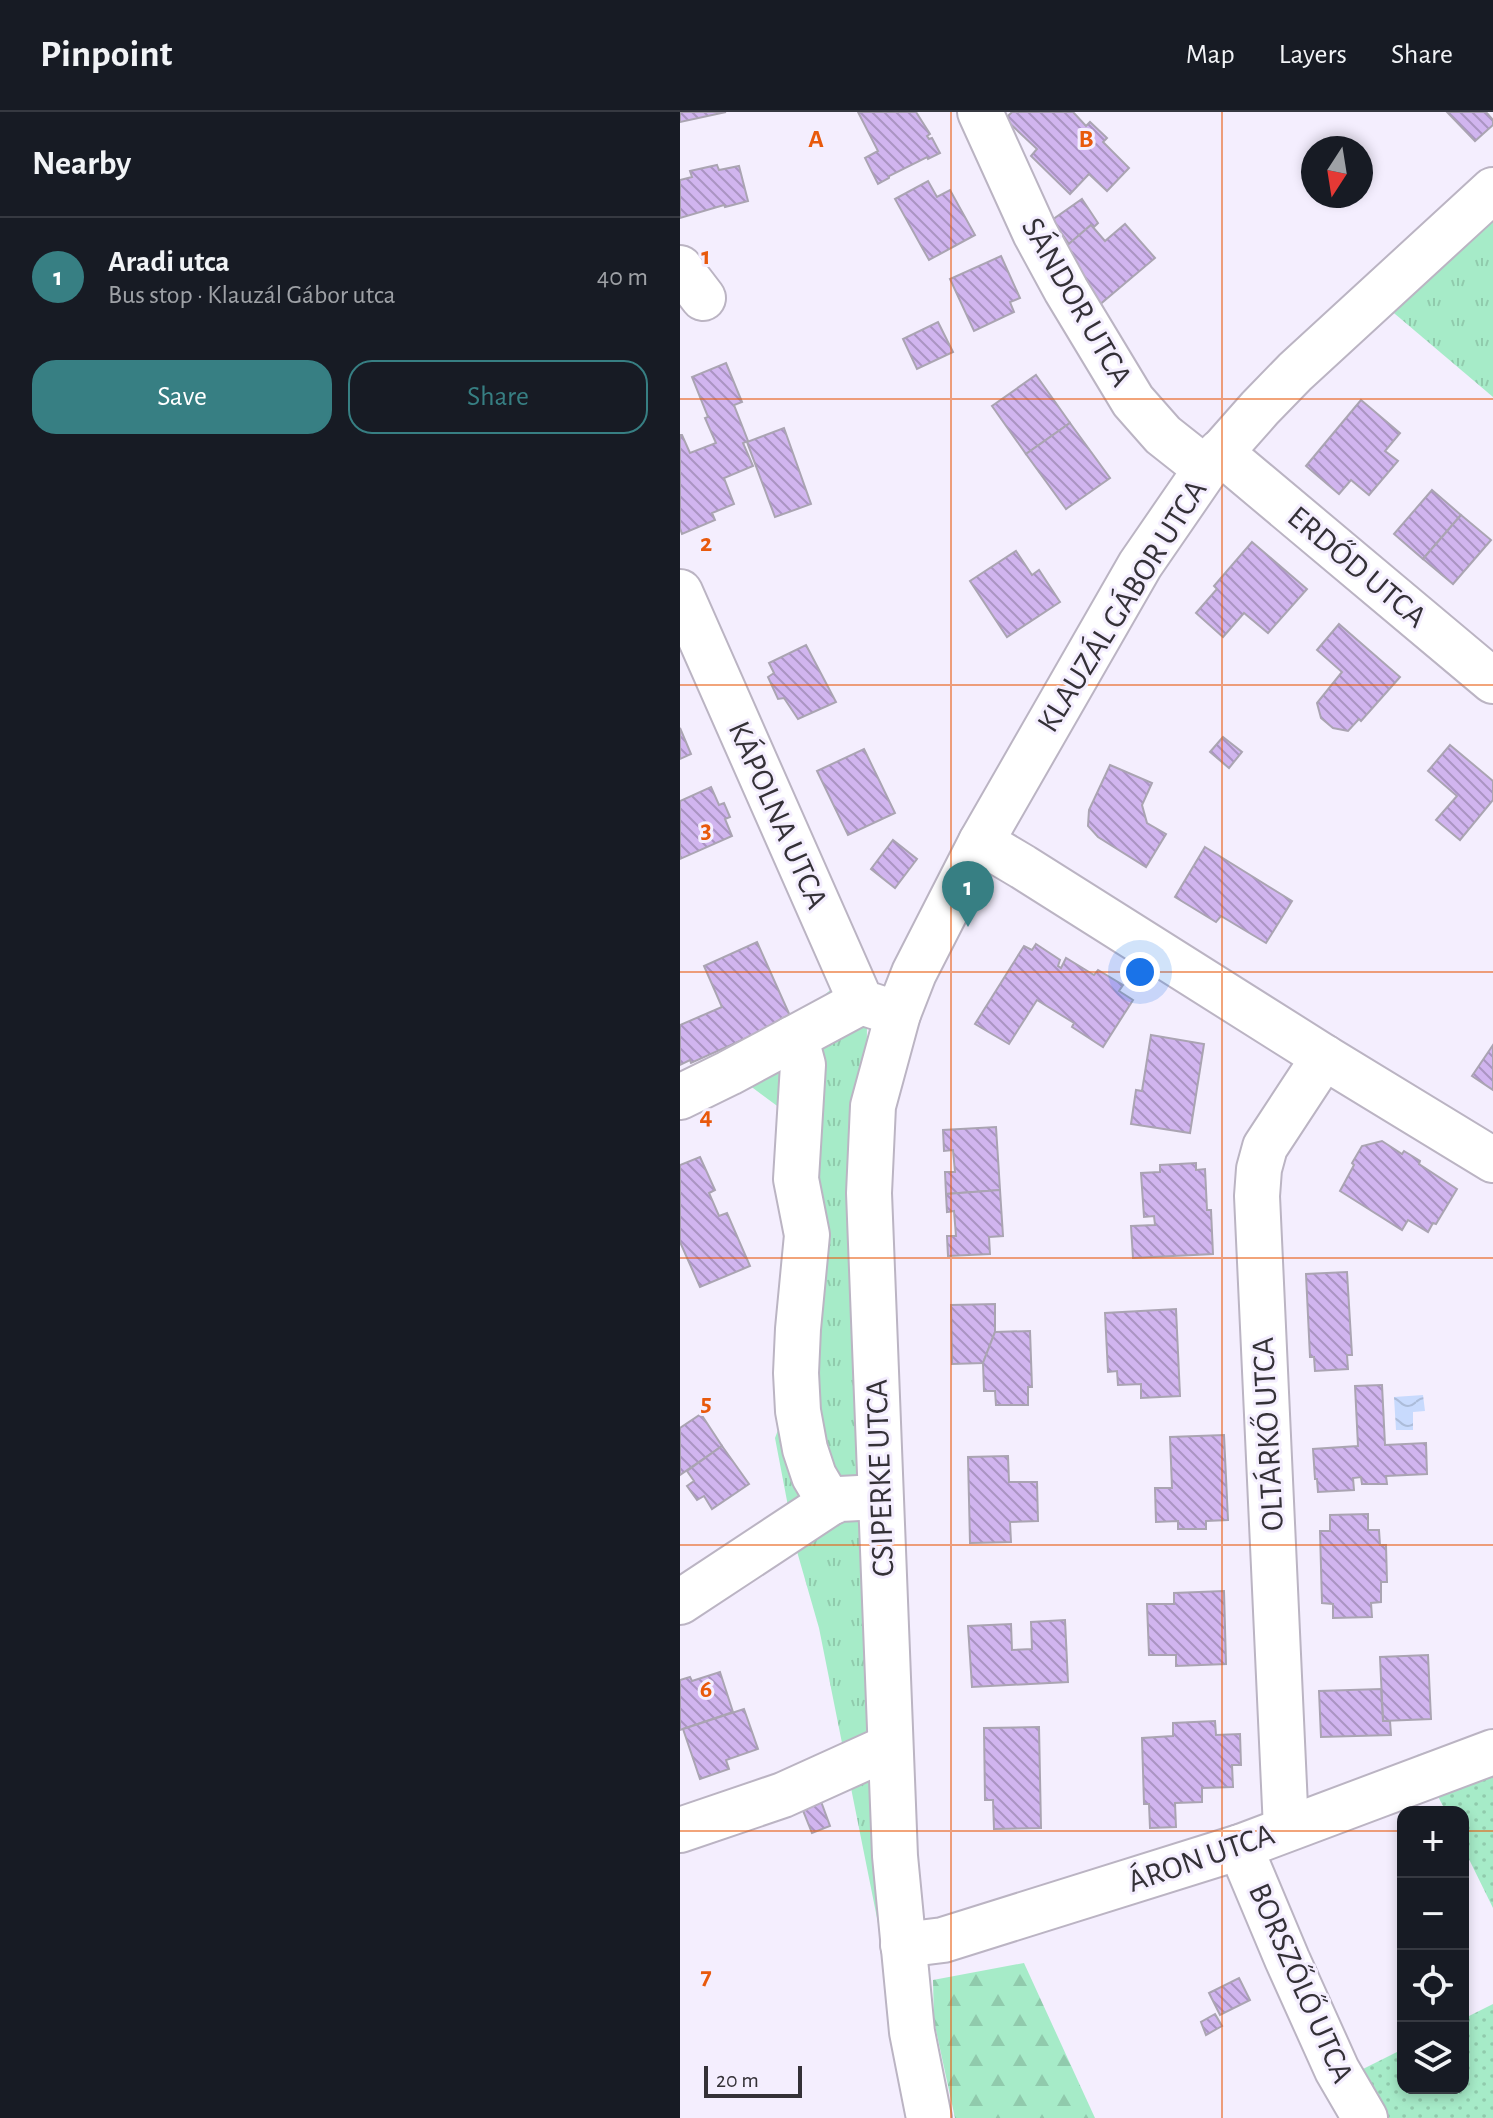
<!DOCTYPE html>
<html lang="en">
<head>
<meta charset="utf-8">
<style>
  :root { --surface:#171b24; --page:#242831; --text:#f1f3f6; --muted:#9ea1a6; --line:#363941; --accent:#377f83 }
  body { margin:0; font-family:"Alegreya Sans",sans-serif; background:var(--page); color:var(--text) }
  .controls { position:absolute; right:24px; bottom:24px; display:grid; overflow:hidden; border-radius:16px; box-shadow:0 4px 12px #0003 }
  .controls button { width:72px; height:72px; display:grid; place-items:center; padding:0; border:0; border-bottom:2px solid var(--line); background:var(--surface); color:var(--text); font:40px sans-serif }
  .compass { position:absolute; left:621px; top:24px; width:72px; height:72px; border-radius:50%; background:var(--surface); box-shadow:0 4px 12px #0003; rotate:192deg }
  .scale { position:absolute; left:24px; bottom:20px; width:98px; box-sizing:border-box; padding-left:8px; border:4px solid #343137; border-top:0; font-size:22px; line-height:28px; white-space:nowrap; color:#343137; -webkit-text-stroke:6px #f4eefe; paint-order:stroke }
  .you { position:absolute; left:460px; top:860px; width:28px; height:28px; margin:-20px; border:6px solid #fff; border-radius:50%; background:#1a73e8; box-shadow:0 0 0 12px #1a73e833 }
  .badge { display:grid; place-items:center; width:52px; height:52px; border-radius:50%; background:var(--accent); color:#fff; font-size:26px; font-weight:700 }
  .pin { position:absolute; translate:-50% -66px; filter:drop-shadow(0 2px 4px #0008) }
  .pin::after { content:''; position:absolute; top:42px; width:28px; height:24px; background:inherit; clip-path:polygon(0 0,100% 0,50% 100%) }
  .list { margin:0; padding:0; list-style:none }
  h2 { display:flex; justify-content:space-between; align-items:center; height:104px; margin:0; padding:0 32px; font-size:34px }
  h2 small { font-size:26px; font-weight:400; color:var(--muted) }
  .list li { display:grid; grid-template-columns:52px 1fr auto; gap:24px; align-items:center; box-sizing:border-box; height:120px; padding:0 32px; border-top:2px solid var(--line) }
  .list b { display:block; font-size:30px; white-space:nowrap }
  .list p { margin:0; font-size:26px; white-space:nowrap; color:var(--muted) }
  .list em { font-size:26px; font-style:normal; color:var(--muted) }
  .actions { display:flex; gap:16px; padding:24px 32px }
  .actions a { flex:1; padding:18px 0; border:2px solid var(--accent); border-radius:24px; text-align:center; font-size:28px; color:var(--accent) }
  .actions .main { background:var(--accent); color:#fff }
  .icon { flex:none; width:44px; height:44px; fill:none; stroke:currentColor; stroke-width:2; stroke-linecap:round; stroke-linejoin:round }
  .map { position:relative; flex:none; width:813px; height:2006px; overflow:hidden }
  header { display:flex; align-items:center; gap:48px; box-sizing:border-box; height:112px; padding:0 40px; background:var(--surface); border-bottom:2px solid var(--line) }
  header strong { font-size:38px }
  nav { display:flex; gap:44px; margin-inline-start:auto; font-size:28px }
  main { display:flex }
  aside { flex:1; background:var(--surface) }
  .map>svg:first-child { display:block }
  .grass { fill:url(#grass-tufts) }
  .forest { fill:url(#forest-firs) }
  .garden { fill:url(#garden-dots) }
  .water { fill:url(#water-waves) }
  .building { fill:url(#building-back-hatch); stroke:#aaa4b2; stroke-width:2 }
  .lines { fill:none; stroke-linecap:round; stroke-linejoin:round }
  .minor-casing { stroke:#bbb4c3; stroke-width:48 }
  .minor { stroke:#fff; stroke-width:44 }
  .grid { fill:none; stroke:#e8590c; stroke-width:2; stroke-opacity:0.55 }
  .labels { text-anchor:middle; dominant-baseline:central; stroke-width:6; stroke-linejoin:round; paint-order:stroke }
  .street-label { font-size:32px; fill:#343137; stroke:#f4eefe }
  .grid-label { font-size:26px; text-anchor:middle; font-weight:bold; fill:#e8590c; stroke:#f4eefe; stroke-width:6; stroke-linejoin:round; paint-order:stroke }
</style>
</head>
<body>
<header>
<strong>Pinpoint</strong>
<nav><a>Map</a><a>Layers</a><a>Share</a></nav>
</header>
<main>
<aside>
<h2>Nearby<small></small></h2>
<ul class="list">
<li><span class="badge">1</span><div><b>Aradi utca</b><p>Bus stop · Klauzál Gábor utca</p></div><em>40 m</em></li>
</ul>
<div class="actions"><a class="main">Save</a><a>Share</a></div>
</aside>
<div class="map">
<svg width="813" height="2006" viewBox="0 0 813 2006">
  <defs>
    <pattern id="grass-tufts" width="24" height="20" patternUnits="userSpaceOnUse" patternTransform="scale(2)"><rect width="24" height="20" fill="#a6ebc8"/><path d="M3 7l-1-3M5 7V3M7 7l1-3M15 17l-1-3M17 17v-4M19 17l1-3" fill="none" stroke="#90caac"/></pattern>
    <pattern id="forest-firs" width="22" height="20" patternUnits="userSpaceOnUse" patternTransform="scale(2)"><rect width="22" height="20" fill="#a6ebc8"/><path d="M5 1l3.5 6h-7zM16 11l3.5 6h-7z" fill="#90caac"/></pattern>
    <pattern id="garden-dots" width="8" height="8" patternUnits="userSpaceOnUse" patternTransform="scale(2)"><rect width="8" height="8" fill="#a6ebc8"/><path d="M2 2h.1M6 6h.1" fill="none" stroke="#90caac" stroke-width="1.8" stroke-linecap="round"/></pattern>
    <pattern id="water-waves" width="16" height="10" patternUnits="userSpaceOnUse" patternTransform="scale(2)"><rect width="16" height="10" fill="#c8dafd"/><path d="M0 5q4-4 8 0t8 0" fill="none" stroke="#acbcd9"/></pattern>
    <pattern id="building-back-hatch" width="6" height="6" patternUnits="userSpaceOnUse" patternTransform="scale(2)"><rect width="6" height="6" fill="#d1b5ef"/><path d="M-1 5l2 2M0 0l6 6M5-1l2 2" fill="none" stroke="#aa94c2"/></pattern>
  </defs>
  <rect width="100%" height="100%" fill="#f4eefe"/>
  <g class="grass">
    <polygon points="813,102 813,285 708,196"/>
    <polygon points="157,872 187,914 185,1080 216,1814 198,1811 139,1516 116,1436 95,1326 135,1219 131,1019 69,973 114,910"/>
  </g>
  <polygon class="forest" points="344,1851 415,2006 275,2006 254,1909 253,1868"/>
  <g class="garden">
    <polygon points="813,1617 813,1796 783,1735 783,1700 766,1700 737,1643"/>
    <polygon points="813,1892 813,2006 664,2006 651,1973 723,1937 723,1976 783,1976 783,1907"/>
  </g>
  <polygon class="water" points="743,1283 745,1299 733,1300 733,1318 716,1318 714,1285"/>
  <g class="building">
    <polygon points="0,0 46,0 0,10"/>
    <polygon points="178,0 236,0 250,22 247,24 249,27 252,26 260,41 248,47 247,45 209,64 209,66 198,72 185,46 198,39"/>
    <polygon points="332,0 393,0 406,14 410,10 427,26 423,30 449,56 427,79 409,62 390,82 351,44 357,37 325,7"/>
    <polygon points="767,0 806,0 813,8 813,13 795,29"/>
    <polygon points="37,53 39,58 59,54 68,89 45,95 44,93 0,106 0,68 12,65 10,59"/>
    <polygon points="248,69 257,85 270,78 295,123 249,148 215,87"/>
    <polygon points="402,87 418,111 413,116 411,113 389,132 372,108"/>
    <polygon points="445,112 475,146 418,194 389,160 398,152 384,136 411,113 425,129"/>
    <polygon points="321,144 340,186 330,190 334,200 294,219 270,167"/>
    <polygon points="258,210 273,240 237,257 223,227"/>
    <polygon points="46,251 62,290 54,293 68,329 63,331 73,354 44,366 54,392 32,401 35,408 2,422 0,416 0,323 2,323 10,341 36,331 25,306 28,305 12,265"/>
    <polygon points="356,263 390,311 346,342 312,294"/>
    <polygon points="681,288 720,321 705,339 718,349 689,383 671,368 659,382 626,354"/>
    <polygon points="390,311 430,366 386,397 346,342"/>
    <polygon points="104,316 131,392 95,405 67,330"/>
    <polygon points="752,378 781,403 743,447 714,422"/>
    <polygon points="781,403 811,428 773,472 743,447"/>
    <polygon points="572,430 627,477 588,521 564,501 543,525 516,501 537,477 534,474"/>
    <polygon points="336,439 352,463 359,458 380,490 327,525 290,469"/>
    <polygon points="659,512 720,565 681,609 679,607 668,619 653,616 641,606 637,591 662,560 637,538"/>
    <polygon points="126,533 156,590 118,607 104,586 98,587 88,565 94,561 89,551"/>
    <polygon points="0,616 11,642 0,647"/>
    <polygon points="543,625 562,640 549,656 530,640"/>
    <polygon points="770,633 813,669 813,688 780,728 756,708 777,684 748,659"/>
    <polygon points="184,637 215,701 168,723 137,659"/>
    <polygon points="430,653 472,671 462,693 467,711 486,722 466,755 418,725 408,714 409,698"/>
    <polygon points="31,675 39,693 44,691 50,705 45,707 52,724 0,747 0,689"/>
    <polygon points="213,728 237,747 215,776 191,757"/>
    <polygon points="525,735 612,789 586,831 541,804 536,810 495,785"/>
    <polygon points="77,830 111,906 11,951 10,948 0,953 0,913 42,895 24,854"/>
    <polygon points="356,832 380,848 378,854 381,856 386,846 414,863 418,858 443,873 439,879 453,888 423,935 392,915 394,911 357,888 329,932 295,912 344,834 352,838"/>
    <polygon points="471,923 524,932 510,1021 451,1012 456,978 462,979"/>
    <polygon points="813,933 813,978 792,964"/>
    <polygon points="316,1015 320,1078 266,1082 265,1060 275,1060 273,1038 264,1039 263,1018"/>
    <polygon points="702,1029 722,1042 724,1039 740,1049 739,1052 777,1077 756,1112 753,1111 748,1120 728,1108 722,1118 660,1079 674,1053 672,1051 682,1034"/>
    <polygon points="20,1045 35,1078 29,1081 39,1104 47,1101 70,1154 20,1175 0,1130 0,1053"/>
    <polygon points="516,1051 516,1058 525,1057 527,1098 531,1098 533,1142 453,1146 451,1114 475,1113 474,1104 464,1105 461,1061 480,1060 480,1053"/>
    <polygon points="320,1078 323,1124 309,1125 310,1142 268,1144 267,1124 276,1124 274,1099 267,1100 266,1082"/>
    <polygon points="667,1160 672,1243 667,1243 668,1257 635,1259 634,1245 630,1245 626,1162"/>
    <polygon points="315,1192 315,1220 303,1251 272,1252 271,1193"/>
    <polygon points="496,1197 500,1284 461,1286 461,1272 438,1273 437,1259 428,1260 425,1201"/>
    <polygon points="350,1219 352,1275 348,1275 348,1293 316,1293 315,1279 304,1279 303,1251 315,1220"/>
    <polygon points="702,1273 705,1333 746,1331 747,1362 706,1364 707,1372 682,1372 681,1365 673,1366 674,1378 638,1380 637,1367 635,1367 633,1337 678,1334 675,1274"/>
    <polygon points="21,1302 42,1334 0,1363 0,1316"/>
    <polygon points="544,1323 548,1408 526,1409 526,1417 498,1417 498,1409 476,1410 475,1376 492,1376 490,1325"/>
    <polygon points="42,1334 69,1372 32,1397 24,1384 17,1388 7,1374 14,1369 7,1359"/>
    <polygon points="328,1344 329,1370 357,1370 358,1409 330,1410 331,1430 290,1431 288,1345"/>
    <polygon points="688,1402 688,1418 699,1418 700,1433 706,1433 707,1470 701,1470 701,1490 691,1491 692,1505 653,1506 653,1492 642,1491 640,1419 650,1419 650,1403"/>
    <polygon points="544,1479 546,1552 496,1554 496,1543 469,1543 467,1492 494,1492 494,1481"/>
    <polygon points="385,1508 388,1570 292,1575 288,1514 331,1512 332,1538 352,1537 351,1510"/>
    <polygon points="748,1543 751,1607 703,1609 700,1545"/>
    <polygon points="40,1560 53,1600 0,1618 0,1568 10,1565 12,1569"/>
    <polygon points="701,1577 703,1609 710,1609 711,1623 641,1625 639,1579"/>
    <polygon points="64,1597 78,1637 46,1648 49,1657 20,1667 3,1617"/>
    <polygon points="535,1609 536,1623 560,1622 561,1653 552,1653 553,1675 522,1676 522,1690 495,1691 496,1715 470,1716 469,1692 464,1692 462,1626 493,1624 493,1611"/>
    <polygon points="359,1615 361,1716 314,1717 313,1688 305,1688 304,1616"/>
    <polygon points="139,1684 150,1714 132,1721 120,1691"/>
    <polygon points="559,1866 570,1888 540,1903 529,1881"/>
    <polygon points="535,1902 542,1914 526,1923 521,1910"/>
  </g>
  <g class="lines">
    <defs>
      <g id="minor">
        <polyline points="300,0 355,121 386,178 453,289 483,323 526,357"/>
        <polyline points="0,156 23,186"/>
        <polyline points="540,340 813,569"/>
        <polyline points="0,480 181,890 218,902"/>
        <polyline points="301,730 343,755 644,945 813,1048"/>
        <polyline points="112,927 119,938 123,953 116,1067 127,1123 118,1217 116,1261 118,1299 125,1337 134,1364 150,1391"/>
        <polyline points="0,985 49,961 181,890"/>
        <polyline points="0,1490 150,1391 160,1387 179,1386"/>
        <polyline points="606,1717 577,1084 579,1057 585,1035 644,945"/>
        <polyline points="0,1718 103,1683 209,1635"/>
        <polyline points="560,1735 607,1847 657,1958 685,2006"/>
        <polyline points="223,1833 263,1828 560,1735 813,1640"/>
        <polyline points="249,2006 232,1920 215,1744 189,1081 193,994 218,902 234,861 301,730 460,453 526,357 580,296 615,260 813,78"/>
      </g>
    </defs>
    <use href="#minor" class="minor-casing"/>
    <use href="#minor" class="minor"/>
  </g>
  <path class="grid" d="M271,0V2006M542,0V2006M0,287H813M0,573H813M0,860H813M0,1146H813M0,1433H813M0,1719H723M783,1719H813"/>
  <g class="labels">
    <g class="street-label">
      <text transform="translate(397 190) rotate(60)">SÁNDOR UTCA</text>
      <text transform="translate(677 455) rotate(40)">ERDŐD UTCA</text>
      <text transform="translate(442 494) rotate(-58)">KLAUZÁL GÁBOR UTCA</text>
      <text transform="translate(98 703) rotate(66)">KÁPOLNA UTCA</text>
      <text transform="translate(588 1322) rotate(-93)">OLTÁRKŐ UTCA</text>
      <text transform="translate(200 1366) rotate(-92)">CSIPERKE UTCA</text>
      <text transform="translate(521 1746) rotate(-19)">ÁRON UTCA</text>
      <text transform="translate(621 1871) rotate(66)">BORSZŐLŐ UTCA</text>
    </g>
  </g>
  <g class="grid-label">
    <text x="136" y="35">A</text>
    <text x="406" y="35">B</text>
    <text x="26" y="152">1</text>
    <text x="26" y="439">2</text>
    <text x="26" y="726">3</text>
    <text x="26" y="1012">4</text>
    <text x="26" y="1299">5</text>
    <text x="26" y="1585">6</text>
    <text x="26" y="1872">7</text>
  </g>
</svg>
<div class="controls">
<button>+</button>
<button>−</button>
<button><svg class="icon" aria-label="locate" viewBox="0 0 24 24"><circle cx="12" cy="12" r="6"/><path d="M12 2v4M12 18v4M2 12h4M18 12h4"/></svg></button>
<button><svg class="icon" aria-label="layers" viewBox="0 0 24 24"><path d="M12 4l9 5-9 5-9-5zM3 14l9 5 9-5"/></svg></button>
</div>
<svg class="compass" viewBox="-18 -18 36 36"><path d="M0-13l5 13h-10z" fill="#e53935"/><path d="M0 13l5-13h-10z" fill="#9ea1a6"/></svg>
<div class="scale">20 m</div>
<div class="you"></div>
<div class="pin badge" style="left:288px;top:815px">1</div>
</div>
</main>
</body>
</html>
